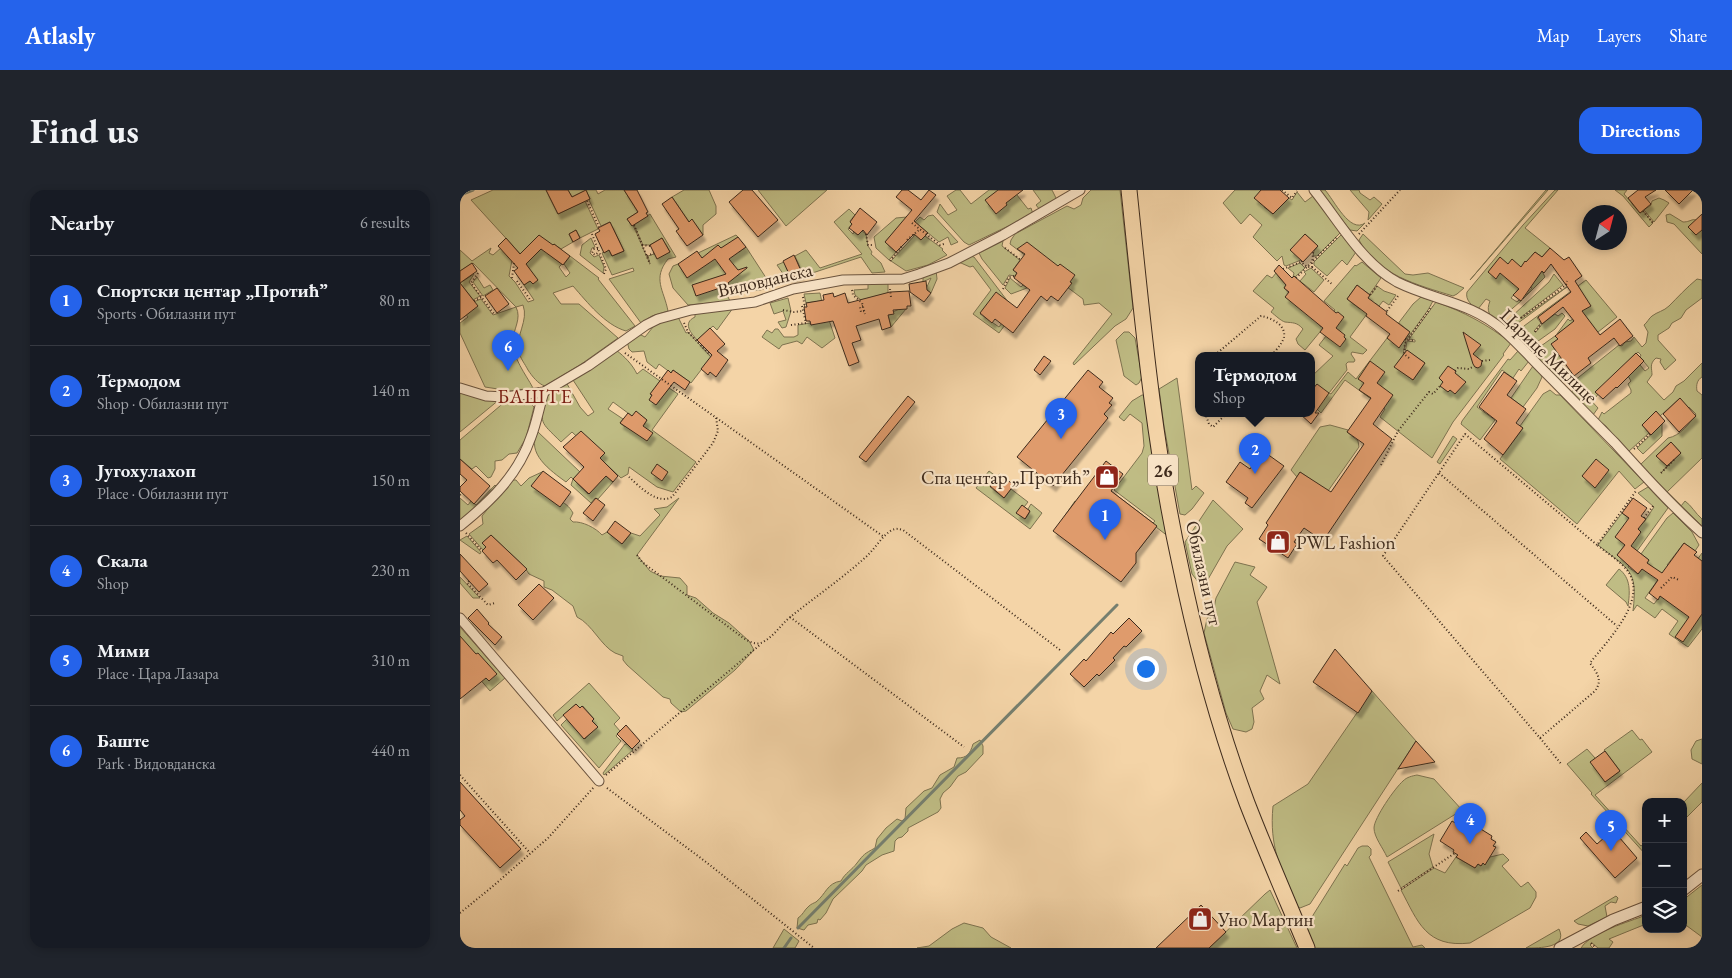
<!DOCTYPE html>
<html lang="en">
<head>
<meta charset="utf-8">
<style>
  :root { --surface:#171b24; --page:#20242c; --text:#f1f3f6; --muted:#9ea1a6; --line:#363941; --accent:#2563eb }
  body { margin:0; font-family:"EB Garamond",serif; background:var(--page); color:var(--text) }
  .controls { position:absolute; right:15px; bottom:15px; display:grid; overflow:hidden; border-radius:10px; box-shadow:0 2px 8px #0003 }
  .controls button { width:45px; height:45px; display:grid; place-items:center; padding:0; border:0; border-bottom:1px solid var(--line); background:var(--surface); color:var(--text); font:25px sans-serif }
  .compass { position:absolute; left:1122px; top:15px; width:45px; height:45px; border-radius:50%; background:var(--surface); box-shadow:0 2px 8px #0003; rotate:36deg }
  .you { position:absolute; left:685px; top:478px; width:18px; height:18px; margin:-12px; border:4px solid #fff; border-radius:50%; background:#1a73e8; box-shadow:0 0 0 8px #1a73e833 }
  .badge { display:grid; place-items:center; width:32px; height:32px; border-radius:50%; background:var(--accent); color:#fff; font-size:16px; font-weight:700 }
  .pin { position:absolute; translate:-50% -41px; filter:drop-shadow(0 1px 2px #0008) }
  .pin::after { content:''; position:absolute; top:26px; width:18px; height:15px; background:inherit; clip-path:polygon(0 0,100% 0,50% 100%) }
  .popup { position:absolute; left:735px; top:162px; width:120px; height:65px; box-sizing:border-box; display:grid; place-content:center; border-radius:10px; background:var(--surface); filter:drop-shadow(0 1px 4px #0005); font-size:16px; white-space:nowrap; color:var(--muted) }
  .popup b { font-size:19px; color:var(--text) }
  .popup::after { content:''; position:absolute; left:50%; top:100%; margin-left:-10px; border:10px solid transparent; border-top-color:var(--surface) }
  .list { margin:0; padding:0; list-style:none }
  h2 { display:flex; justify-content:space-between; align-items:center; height:65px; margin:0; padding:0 20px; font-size:21px }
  h2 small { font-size:16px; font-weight:400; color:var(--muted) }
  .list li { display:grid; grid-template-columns:32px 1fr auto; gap:15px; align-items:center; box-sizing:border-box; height:90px; padding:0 20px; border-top:1px solid var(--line) }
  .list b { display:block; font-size:19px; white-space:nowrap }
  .list p { margin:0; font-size:16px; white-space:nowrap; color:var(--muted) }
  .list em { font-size:16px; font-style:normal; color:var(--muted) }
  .icon { flex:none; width:28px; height:28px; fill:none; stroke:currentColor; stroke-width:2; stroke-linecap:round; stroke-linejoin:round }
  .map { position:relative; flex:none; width:1242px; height:758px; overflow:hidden; border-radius:15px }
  header { display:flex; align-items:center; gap:30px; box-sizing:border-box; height:70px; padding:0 25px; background:var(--accent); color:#fff }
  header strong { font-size:24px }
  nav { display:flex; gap:28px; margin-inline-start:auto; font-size:18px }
  .intro { display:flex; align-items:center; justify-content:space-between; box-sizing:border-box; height:120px; padding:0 30px }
  h1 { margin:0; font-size:35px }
  .button { padding:12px 22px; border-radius:15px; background:var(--accent); color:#fff; font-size:18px; font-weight:700 }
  main { display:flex; gap:30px; padding:0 30px }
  aside { flex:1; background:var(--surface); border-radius:15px; box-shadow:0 2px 8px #0003 }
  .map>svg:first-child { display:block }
  .green { fill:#bfbc84; stroke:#7e7350; fill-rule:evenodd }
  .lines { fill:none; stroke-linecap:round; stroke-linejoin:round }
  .stream { stroke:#767f6f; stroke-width:3 }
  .building { fill:#df9b6c; stroke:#3d2a1c; filter:url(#shadow) }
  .minor-casing { stroke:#6b543f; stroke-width:11 }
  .tertiary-casing { stroke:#6b543f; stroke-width:13 }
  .primary-casing { stroke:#3d2a1c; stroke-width:17 }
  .path { stroke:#3d2a1c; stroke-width:2; stroke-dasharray:1 2.5; stroke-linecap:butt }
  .minor { stroke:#f8e3c6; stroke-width:9 }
  .tertiary { stroke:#f8e3c6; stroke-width:11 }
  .primary { stroke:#f4d4a7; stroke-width:15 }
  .labels { text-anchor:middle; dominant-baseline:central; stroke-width:4.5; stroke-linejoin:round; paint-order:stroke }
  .shield { fill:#f8e3c6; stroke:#75624f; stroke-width:1 }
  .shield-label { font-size:18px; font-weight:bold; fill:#3d2a1c }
  .street-label { font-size:19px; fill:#3d2a1c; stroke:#f8e3c6 }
  .poi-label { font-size:19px; fill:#3d2a1c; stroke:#f8e3c6; text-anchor:start }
  .neighbourhood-label { font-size:20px; letter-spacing:1px; fill:#7a1f14; stroke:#f8e3c6 }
</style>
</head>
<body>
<header>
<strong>Atlasly</strong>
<nav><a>Map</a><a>Layers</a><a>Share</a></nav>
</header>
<div class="intro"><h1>Find us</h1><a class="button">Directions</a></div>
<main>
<aside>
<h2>Nearby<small>6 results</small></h2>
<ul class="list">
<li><span class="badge">1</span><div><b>Спортски центар „Протић”</b><p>Sports · Обилазни пут</p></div><em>80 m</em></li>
<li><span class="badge">2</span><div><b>Термодом</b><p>Shop · Обилазни пут</p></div><em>140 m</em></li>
<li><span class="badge">3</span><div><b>Југохулахоп</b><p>Place · Обилазни пут</p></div><em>150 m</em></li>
<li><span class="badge">4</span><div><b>Скала</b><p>Shop</p></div><em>230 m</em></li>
<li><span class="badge">5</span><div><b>Мими</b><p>Place · Цара Лазара</p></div><em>310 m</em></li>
<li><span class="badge">6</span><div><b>Баште</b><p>Park · Видовданска</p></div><em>440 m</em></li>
</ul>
</aside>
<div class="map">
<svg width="1242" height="758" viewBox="0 0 1242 758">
  <defs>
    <filter id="shadow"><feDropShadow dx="3" dy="5.5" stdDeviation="1" flood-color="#0004"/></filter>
  </defs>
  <rect width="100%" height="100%" fill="#f4d4a7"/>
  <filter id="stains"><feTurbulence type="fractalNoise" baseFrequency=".004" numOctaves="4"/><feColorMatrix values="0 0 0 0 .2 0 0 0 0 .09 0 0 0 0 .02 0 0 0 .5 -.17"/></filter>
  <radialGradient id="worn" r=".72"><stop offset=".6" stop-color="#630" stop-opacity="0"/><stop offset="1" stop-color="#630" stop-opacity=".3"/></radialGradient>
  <g class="green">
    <path d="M33,0H86L98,24L125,11L138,39L120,48L116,40L109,44L113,52L101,59L94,54L90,60V65L102,74L99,77L106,87L110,83L104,74L110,66L139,88L138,89L175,136L166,141C145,135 127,112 113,96L93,103L101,114H119L158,148L120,175L85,196C78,194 72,186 68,180C65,174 60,168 59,162C55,145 69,131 63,115L56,117C62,129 53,139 53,151C53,169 65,183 73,198L51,201L25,197L0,143V133L8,127L0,117L21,109L33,125L56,117L13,73L0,81V60L12,71L31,58L29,63L33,65L41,58L52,70L49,86L55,92L68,112L74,110L64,95L75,87L65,73L64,68L11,10Z"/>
    <path d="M108,0H136L138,4L145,0H164L178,22L167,29L172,36L173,35L190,74L188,66L194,64L210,62L202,48L190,55H183L174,35L190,24L216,67L208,69C192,89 204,100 208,121L192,126L181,133L149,89L174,81L173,78L152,85L142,63L149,60L152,66L164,61L150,32L141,36L129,10L130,9L126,0L112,7Z"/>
    <polygon points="224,0 249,0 256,16 256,24 243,35 243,45 232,30 229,32 212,7"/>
    <polygon points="298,0 367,0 326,36"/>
    <polygon points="496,0 500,0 511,14 529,0 553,0 568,19 571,18 573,24 509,55 504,52 477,22 480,14 488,25 497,20 487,6"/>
    <polygon points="573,0 592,0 597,10 580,20 576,15 581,11"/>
    <polygon points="631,0 660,0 673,118 666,129 655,136 614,175 613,173 652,124 639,113 624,115 623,109 550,54 551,50 555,44 607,16 614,19 621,15 623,8"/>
    <polygon points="775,0 812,0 804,17 813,24 829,8 832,10 837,2 845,12 853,6 882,41 857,66 853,66 854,61 858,56 845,44 841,70 826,76 824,75 822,66 817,71 793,47 802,35 790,24 781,34 763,13"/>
    <path d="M859,0H865C874,10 890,44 905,33L897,41L890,40Z"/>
    <polygon points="890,0 899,0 900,3 910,10 914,7 922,14 908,30 909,22"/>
    <polygon points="1086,0 1088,0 1010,90"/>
    <path d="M1095,0H1098L1065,38L1090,58L1082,67L1075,62L1072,65L1064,92L1051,108L1057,112L1059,110L1061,111L1038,131C1029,126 1026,121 1030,111L1026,109L1018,119C1012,116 1005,110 1007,102L1063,35Z"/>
    <polygon points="1155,0 1167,0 1164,4 1180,23 1183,21 1193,33 1189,37 1163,6"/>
    <polygon points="1199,8 1204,10 1209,13 1194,32 1184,20 1191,15 1192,11"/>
    <polygon points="389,19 395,25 390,31 392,34 388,39 393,44 394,42 398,45 402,41 406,44 408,56 412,62 411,64 421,73 425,82 412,83 401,67 328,91 317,75 324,72 331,88 342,82 335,66 346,60 360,78 402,64 374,32"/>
    <path d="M1210,24L1223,32C1233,32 1233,25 1242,35V64L1214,34L1207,32L1206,25Z"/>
    <polygon points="473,25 498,52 491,55 488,47 479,52 455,32 460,27 464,30 468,26"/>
    <polygon points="447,27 425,52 436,62 429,70 416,58 414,47 436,28"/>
    <polygon points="883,43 896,62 887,75 882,70 867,86 854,75 854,72"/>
    <path d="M903,44L945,84L953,85L968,83L1004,98L997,104L993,106C958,95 917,85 899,50Z"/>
    <polygon points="276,45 278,47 272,52 279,62 286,57 312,97 300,100 266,103 270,111 228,115 213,98 209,84 213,76 218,74 227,87 238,63"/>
    <polygon points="455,45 461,50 465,46 483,59 482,60 487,65 468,75 446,81 431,71"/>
    <polygon points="131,48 135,57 132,58 130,63 134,67 139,65 144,77 143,83 120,65 122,55"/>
    <polygon points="543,51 542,56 560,70 553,80 557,83 555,86 549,85 543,95 522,69 519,63"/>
    <polygon points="510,66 514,67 549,113 520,124 539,137 552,120 556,120 539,143 513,124 531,100 513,76 510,77 501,73 495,72"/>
    <path d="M902,72L921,88L910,104L911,105L917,96L924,101L936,105L929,115L923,111L919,116L915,113L890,147L907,160L903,164L892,162L891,164L895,170L894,172H888L886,174L887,180L869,203L871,204L888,182L896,189L953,114L961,107L973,111L968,120L947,149L946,148L950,142L939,133L927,148L939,157L945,149L946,150L943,165L935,177L953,190L965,173L952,164L945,163L947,151L955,152V150L949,149L976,112C1004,122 1027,134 1051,153L1043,164L1044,165L993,232L972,268L920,227L925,219L885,190L861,223L851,213V187L873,166L859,155L870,141L864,137L845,160L838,154L836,149L843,139C837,132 833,133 825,132C821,131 815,125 811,122L814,118L793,101L807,85L812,88L816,83L826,95L824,98L861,137L875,120L864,111L895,75L896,76ZM897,95L910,105L900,119L887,109Z"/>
    <polygon points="840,73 845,78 835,87 833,87 834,83 828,78"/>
    <polygon points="851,78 864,90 854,102 840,91 846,84 844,82"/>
    <polygon points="476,80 477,89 471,103 466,99 471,88 463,92 463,86"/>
    <polygon points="1082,81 1085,87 1063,109 1072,98 1071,96"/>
    <polygon points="14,84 9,92 20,106 13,110 0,93"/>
    <polygon points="1094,84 1103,95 1060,128 1062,128 1111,94 1054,136 1050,138 1045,136 1046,132 1050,128 1089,92"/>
    <polygon points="17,87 24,98 30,95 33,100 23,106 13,92"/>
    <polygon points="550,88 561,97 563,95 567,98 551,104 545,98"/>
    <path d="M1237,89L1242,90V108L1226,120L1221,128L1212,133L1209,138L1198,145V150L1216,170L1205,180L1200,172L1201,169L1196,168C1189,174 1192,178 1192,185L1187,192L1204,210L1213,202L1216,196L1224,191L1242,173V187C1237,190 1236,195 1237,201L1242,205V268L1207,302L1221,316L1225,311C1232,316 1235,323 1242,329V336L1180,275L1208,248C1220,246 1230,233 1236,224L1229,217L1226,221L1220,208L1200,226L1196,222L1182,235L1189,243L1168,262L1146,236L1138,230L1142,222L1144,224L1171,203V200L1168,194L1171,191L1168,186L1180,175L1185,181L1189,178L1180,167L1181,165L1178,162L1164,175L1134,209L1125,204L1138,218L1133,225L1111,204L1115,193L1114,191L1159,155L1162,156L1165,152L1171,151L1174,147L1182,157L1186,153L1188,142L1184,135C1187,133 1189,128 1192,126C1197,122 1204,121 1209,116C1218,107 1226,98 1237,89ZM1211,252L1221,263L1201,283L1207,276L1196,266Z"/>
    <polygon points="1126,90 1157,127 1100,172 1109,184 1100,191 1073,164 1074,161 1095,146 1098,149 1092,154 1099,164 1103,140 1097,144 1108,129 1110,131 1120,124 1106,106 1077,128 1081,133 1074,141 1076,142 1082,134 1095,124 1098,126 1102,123 1105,126 1095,139 1067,159 1057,147 1058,142 1064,136"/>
    <polygon points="408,92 428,92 428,103 401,110 395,105 394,100 408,99"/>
    <polygon points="360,103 366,131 369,130 375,148 362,158 347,147 342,154 337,151 322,155 319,159 302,147 307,140 312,143 315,139 318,139 324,147 334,147 338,145 338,135 350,133 351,135 364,130 360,111 346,113 344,104"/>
    <polygon points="328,108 331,121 326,137 322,138 318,132 326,130 323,121 314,124 310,113"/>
    <path d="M273,118L257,140L253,136L237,150C231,143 222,133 235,127V123Z"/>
    <polygon points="441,118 446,119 431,137 428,125 433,124 433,122"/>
    <polygon points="217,125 226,143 228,142 251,167 231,193 213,180 211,183 199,174 196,179 187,172 184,161 172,162 169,159 167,151 177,143 185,147 193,137 191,134"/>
    <polygon points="664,142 669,142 675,148 682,187 679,193 676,195 664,186 656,150"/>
    <path d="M156,160C165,167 172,174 177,184L183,179L200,191L191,204L196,215L209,198L218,204L192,240L236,272L213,302L197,297L169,277L168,284L161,288L112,242L101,252C79,230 80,235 86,205L106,192L120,217L128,226L134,222L113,190ZM153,212L172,226L176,222L187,230L184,235L168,233L165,237L160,233L163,229L148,219Z"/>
    <polygon points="1058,161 1069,171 1061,181 1059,179 1053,188 1042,180 1017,217 1035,230 1020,250 1001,234 1002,231 1048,169 1050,170"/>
    <polygon points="1073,176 1080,183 1082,187 1077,198 1063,217 1051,208"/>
    <polygon points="717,188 732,300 736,296 744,303 732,319 725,325 720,324 704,236 699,199"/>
    <polygon points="1090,200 1096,205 1100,205 1184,292 1175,299 1159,281 1117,334 1040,269 1063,238 1060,236 1083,204"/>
    <polygon points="0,201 40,209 0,242"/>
    <polygon points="682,205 687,205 709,347 696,337 679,359 665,348 653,364 604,327 615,311 633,324 651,301 693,333 695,331 654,300 682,263 684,256 682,233 670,224 664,231 659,227 672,211"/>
    <polygon points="65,208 74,217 66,248 57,263 49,264 42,270 35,271 35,279 31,287 28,288 16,276 12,279 0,269 0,250 47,210"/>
    <polygon points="1202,234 1202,246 1183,264 1177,258"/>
    <polygon points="870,235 888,240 887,242 898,251 899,257 868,301 840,282 837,287 831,280 860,237"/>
    <path d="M78,242L120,282L113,289L128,304L146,286L153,292L138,309L135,308L131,313L111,295L113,289L111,287L106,292C91,281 65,263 78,242Z"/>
    <polygon points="993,246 997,249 980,274 977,272"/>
    <polygon points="529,281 537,287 530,297 544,308 551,299 568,312 564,317 562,315 565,329 570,322 568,319 571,314 582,323 570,339 516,298"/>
    <path d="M82,282L84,284L98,310C105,313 109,316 113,323L110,329L113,332C122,331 136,338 142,345L147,342L162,354L171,343L180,346L200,325L194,319L207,317L219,308L177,365L190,381L200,386L220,388L227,396V405L236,408L253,423L269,433L289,451L294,460L275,480L226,521L221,522L211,513L210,509L203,507L167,475L163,470V466C160,465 158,464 155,463C141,456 132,434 117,427L113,416L92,400L84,397V391L69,384L63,375L31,345L22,353L26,357L23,360L9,344L23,334L22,326L51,290H56L61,296L69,288Z"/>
    <polygon points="35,295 37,297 0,332 0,308 8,315 11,311 16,315"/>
    <path d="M1188,297L1208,318L1177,361L1167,353L1157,365L1166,372L1173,370L1168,377L1178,384L1189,370L1181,364L1207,328L1213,323L1232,342L1239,355L1235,361L1224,353L1207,375L1218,384L1204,381L1185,408L1194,414L1204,401L1210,408L1242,363V371L1229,417L1242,426V439L1228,457L1209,444L1218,431L1202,419L1195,428L1177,415L1173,421C1178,379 1169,380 1138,355L1162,323L1175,333L1184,332L1194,317L1178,303Z"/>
    <polygon points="753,310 783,339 767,356 747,391 739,393 732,384 725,352"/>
    <polygon points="7,346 21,362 20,364 0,350"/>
    <polygon points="775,372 795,377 790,385 807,397 797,412 820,494 807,485 800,501 804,509 792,518 794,532 792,539 786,542 773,539 766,523 744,443 747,429 754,418 756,408"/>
    <path d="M1159,379C1171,388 1170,402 1168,416L1166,412L1146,395Z"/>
    <polygon points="0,387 20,408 13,408 0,393"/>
    <polygon points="0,437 45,488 30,501 0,466"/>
    <polygon points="129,493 160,528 154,534 160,541 156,546 161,551 139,578 101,535 107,529 125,549 137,537 132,531 134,529 123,516 120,518 116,514 97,531 93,525"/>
    <path d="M912,501L956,551L850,714L840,718L836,716C821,679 809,657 813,616L848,594Z"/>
    <polygon points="1172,540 1180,550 1182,549 1192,562 1135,605 1181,656 1186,652 1186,665 1131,604 1132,603 1107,574 1127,559 1135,568 1145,592 1160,581 1144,560"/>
    <polygon points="1242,549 1242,574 1232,569 1231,560 1236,551"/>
    <path d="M520,550L523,556V564L506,582L498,586L490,597L483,603L480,609L481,618L478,622L448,638V641L442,647L438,648L435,651L434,661L422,665L406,675L402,681L373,709L366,723L360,730L358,729L357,733L348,735L344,740L337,738L338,728C343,725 344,720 349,716C351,714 354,713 356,712C366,704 367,693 381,691C385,683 392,680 397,673C404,664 404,664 415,658L417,649L426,638L437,629L442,631L445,629L446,618L464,601L472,598L480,585L494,577L497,568C507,568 510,564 513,554Z"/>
    <polygon points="165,554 167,554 173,560 144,585 143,583"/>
    <path d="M957,585L974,589L1002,620L927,667C923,658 914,647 914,638C914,628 935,598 943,591C947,587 952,586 957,585Z"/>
    <polygon points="1242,593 1242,612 1223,631 1223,613"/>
    <polygon points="974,644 969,664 973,677 941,698 928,672"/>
    <polygon points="902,656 908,656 911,659 911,665 909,667 953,757 962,755 965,758 853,758 846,743 850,730 885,674 887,676 898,658"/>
    <path d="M1043,664L1049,670L1042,676L1061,697L1068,692L1076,702V707L1070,718L1010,753C966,758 958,732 941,700L974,678L985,683L996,667L1015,678L1018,674L1021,676L1023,673L1025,674L1030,667Z"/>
    <polygon points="1242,695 1242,747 1223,733 1223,710"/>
    <polygon points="810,700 837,758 749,758 805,704"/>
    <polygon points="1156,706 1158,708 1156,713 1151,712 1145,716 1147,727 1128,736 1118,734 1114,731"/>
    <path d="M1186,725V734L1149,749L1153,752L1149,758H1138L1132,753L1130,755L1133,758H1121C1131,742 1169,732 1186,725Z"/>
    <polygon points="504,733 523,738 531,747 551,758 457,758 469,756 492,739"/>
    <polygon points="324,739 339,751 335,758 313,758"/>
    <path d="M1099,739C1108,758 1080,758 1066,758Z"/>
  </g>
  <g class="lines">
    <g class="stream">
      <polyline points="0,5 13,0"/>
      <polyline points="338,738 657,415"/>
      <polyline points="324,758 331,748"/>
    </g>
  </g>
  <g class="building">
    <polygon points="86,0 108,0 112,7 126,0 130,9 98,24"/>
    <polygon points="164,0 177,0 188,22 186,23 188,26 172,36 167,29 178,22"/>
    <polygon points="283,0 292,0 318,30 298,47 269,12"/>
    <polygon points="442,0 448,0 461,10 469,0 476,5 454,31 468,43 461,50 454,44 436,62 425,52 452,20 436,7"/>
    <polygon points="538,0 563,0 546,13 547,15 536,24 525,10"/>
    <polygon points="801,0 820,0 829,8 813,24 794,8"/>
    <polygon points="1178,0 1196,0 1185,7 1191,14 1180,23 1168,8"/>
    <polygon points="1205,0 1233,0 1219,14"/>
    <polygon points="212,7 229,32 232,29 243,45 227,56 216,41 219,39 202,14"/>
    <polygon points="400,18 417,32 407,45 403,40 398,45 389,38 392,34 390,32"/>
    <polygon points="1242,24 1242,40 1236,45 1228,37"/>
    <polygon points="150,32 164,61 152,66 149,60 144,63 135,44 140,41 138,38"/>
    <polygon points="116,40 120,48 113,52 109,44"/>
    <polygon points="845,44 858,56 843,72 830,60"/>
    <polygon points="79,45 93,55 94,54 110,66 103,75 81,59 66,74 78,90 73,94 70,91 64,95 54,81 58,78 38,56 46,48 60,64"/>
    <polygon points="278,47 286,57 269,69 278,80 287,77 287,78 268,93 269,95 236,106 232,95 266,84 255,69 227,88 218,74 237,61 242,68 258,55 261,58"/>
    <polygon points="202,48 210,62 197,69 190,55"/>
    <polygon points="567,52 598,76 600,74 615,85 610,92 612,93 598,111 591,106 587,111 581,106 553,143 535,129 532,133 520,123 536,102 557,118 570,100 554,88 557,83 553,80 565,64 557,59"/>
    <polygon points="1090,58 1104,70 1109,67 1122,86 1115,91 1131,116 1122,121 1140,145 1160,129 1173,146 1160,156 1154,148 1128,168 1131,173 1114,186 1091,154 1098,149 1095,146 1114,131 1103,117 1082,134 1078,127 1111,102 1091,74 1084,83 1082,81 1061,111 1053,105 1059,99 1040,83 1036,89 1028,82 1040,67 1048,74 1052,69 1061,77 1065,71 1066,72 1075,62 1082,67"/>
    <polygon points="334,65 342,83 331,88 323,71"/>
    <polygon points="12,73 17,81 0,93 18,116 0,130 0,81"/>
    <polygon points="819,75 832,88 834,86 876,123 878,122 884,127 876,138 885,145 884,147 886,149 880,157 860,142 863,138 825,107 829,102 824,98 826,95 814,81"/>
    <polygon points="466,91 467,100 471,103 464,112 450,102 449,94"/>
    <polygon points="897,95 910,105 908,108 927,122 926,124 950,142 939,158 927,148 930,144 906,126 907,124 887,109"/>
    <polygon points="37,98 49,114 37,123 25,106"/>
    <polygon points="449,101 451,116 447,116 447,119 433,120 434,124 428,125 431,137 422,140 419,129 396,136 401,150 392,153 399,172 389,176 373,131 351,135 350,131 346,131 344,117 347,117 346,113 364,110 363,105 373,103 374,107 385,103 388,113 430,102"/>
    <polygon points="250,138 265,154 257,161 268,170 256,187 250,182 248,185 241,179 252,165 237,150"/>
    <polygon points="1003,142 1021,155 1013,164 1022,171 1021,176 1018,178 1015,177 1013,174"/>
    <polygon points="947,160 965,173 953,190 934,177"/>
    <polygon points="1176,163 1184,171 1157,198 1156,197 1143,209 1135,202"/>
    <polygon points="584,166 591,171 580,185 574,180"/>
    <polygon points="910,171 925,182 917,193 933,205 913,234 932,249 863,351 844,338 834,352 837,354 828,368 799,349 808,335 806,333 840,282 871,302 904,254 887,242 911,208 899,200 904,193 898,189"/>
    <polygon points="988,176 996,181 995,183 1006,192 995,204 990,200 988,202 980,196 983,192 979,188"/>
    <polygon points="208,180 211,183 213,180 230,192 225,200 214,192 196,215 189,210 192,205 190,204"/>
    <polygon points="628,180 643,192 639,197 653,208 649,213 652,215 644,224 648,228 593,296 557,267"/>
    <polygon points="1044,182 1057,191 1047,205 1066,219 1056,233 1063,238 1043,265 1024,249 1037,231 1019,217"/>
    <polygon points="857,194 869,203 855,223 859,223 851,234 839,223 851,223 851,201"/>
    <polygon points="448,206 455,212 406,272 399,267"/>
    <polygon points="1220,208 1236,226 1219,242 1203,224"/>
    <polygon points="176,221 187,230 183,236 193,243 187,251 160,233 168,223 172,226"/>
    <polygon points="1196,221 1205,231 1191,245 1182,235"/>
    <polygon points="121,241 145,263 140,268 158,286 153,292 146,286 129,304 113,289 124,277 103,257"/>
    <polygon points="1211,252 1221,263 1207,276 1196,266"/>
    <polygon points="803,261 824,276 792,318 785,313 788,308 766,292 780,272 790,279"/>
    <polygon points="0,269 30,296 14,314 0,301 0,297 7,290 0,284"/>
    <polygon points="1136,269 1149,280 1135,298 1122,286"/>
    <polygon points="646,271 663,284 651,301 697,336 676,363 676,373 661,392 593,341"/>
    <polygon points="197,274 208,282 202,291 191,283"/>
    <polygon points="83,281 111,302 100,317 71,296"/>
    <polygon points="539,284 554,295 544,308 530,296"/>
    <polygon points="136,308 145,315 133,331 123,323"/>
    <polygon points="1173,308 1187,318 1181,326 1186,329 1178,339 1181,342 1171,356 1189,370 1187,373 1202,383 1224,353 1237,362 1234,365 1242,371 1242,424 1223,452 1215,447 1229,427 1200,406 1198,410 1189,403 1198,390 1182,379 1178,384 1157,365 1165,355 1155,347 1169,328 1162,323"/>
    <polygon points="562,315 570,321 565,329 556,323"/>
    <polygon points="155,331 171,343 162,354 147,342"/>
    <polygon points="31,345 67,379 56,390 37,370 33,373 22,361 26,357 22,353"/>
    <polygon points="0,364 28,394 19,402 0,381"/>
    <polygon points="79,394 94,408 73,430 58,415"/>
    <polygon points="17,419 29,433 28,434 42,447 35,455 8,428"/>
    <polygon points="669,428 682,441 666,457 664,456 653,468 655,470 639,486 637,484 624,497 610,484 624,469 626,471 651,442 653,444"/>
    <polygon points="0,446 16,464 18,463 37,484 29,491 26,488 0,509"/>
    <polygon points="875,459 912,501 898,523 853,492"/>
    <polygon points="116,514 120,518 122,516 134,529 132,531 138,537 124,549 103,525"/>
    <polygon points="166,535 180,551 172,559 157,544"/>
    <polygon points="956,551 975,572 938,579"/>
    <polygon points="1145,561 1160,581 1145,592 1130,572"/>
    <polygon points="0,592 61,659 40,678 0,635 0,630 5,626 0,620"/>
    <polygon points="992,631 1005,639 1006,638 1008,639 1011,635 1015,638 1016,636 1032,646 1031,649 1036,652 1033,656 1036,657 1025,675 1023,673 1021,676 1018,674 1015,678 996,667 998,665 993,662 994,660 980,651"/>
    <polygon points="1153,640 1177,668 1155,688 1120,648 1126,642 1137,654"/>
    <polygon points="741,715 766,742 749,758 696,758"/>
  </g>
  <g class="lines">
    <defs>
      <g id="minor">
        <path d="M854,0C879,31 902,73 937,92C973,110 1011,112 1043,140C1058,153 1070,167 1083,180C1107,204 1131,229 1155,253C1183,284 1211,315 1242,343"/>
        <polyline points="0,198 26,206 44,207 84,202 128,176 186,135 198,129 231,120 295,112 333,99 367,93 383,90 443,89 459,84 489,73 543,45 620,0"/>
        <path d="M0,336C31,311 58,285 71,247C77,232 79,217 84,202"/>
        <polyline points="0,428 139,591"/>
      </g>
      <g id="tertiary">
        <polyline points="1223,700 1242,685"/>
        <polyline points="1100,758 1153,730 1186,717"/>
      </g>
      <path id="primary" d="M669,0C682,125 693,251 720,374C736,452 759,538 787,613C806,662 827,710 847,758"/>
    </defs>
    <use href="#minor" class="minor-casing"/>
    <use href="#tertiary" class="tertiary-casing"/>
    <use href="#primary" class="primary-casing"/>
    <g class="path">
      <polyline points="822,0 832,8 837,1"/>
      <polyline points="127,11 139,37"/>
      <polyline points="1183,21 1193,33"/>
      <polyline points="452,33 480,55 484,54"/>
      <polyline points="174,35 190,74"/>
      <polyline points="132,44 146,79 143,86"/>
      <polyline points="406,44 408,55 412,55"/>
      <polyline points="899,44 940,0"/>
      <polyline points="447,50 459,40"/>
      <polyline points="182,55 190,56"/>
      <polyline points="545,58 561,70"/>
      <polyline points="138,59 134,59 132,63 135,65 139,62"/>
      <polyline points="187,66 194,63"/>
      <polyline points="430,71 442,56"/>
      <polyline points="842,71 841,72 847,77 852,77 853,62"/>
      <polyline points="852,77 873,95"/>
      <polyline points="823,79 841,72"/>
      <polyline points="18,83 11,93 34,124"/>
      <polyline points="52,88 54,73"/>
      <polyline points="836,88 877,47"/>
      <polyline points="57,91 71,111"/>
      <polyline points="430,99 431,107"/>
      <polyline points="543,99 549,87 555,86"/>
      <polyline points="392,100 393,105 402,113 405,124"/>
      <polyline points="910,105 917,96"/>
      <polyline points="343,107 345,117"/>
      <polyline points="14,111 22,107"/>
      <polyline points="403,116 400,117 401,122 404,121"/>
      <polyline points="323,120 334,122 343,121"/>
      <polyline points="927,121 938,106"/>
      <polyline points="1061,128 1106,95 1107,91"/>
      <polyline points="224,133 228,142 250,165"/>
      <polyline points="331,135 346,133 342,116 345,116"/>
      <polyline points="1075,142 1081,134"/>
      <polyline points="945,149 954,151"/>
      <polyline points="165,163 424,347"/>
      <path d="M755,165L801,126C812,128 826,135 824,147C822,154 816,160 812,165"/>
      <polyline points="949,168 944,164 945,153 972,116"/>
      <polyline points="1022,171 1030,170"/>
      <polyline points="739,180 737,181 739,189"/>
      <polyline points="995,181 998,178 1009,179 1014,176"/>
      <polyline points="745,223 749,234 753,237 767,223"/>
      <polyline points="1174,259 1190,244"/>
      <polyline points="921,275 938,241 969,202 973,204 980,196"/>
      <polyline points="979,283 1157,436"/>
      <polyline points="1201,283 1214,270"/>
      <path d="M169,287C180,297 197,315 212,307L253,253L258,241L256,227"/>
      <polyline points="0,305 2,303"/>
      <polyline points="1184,328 1193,316"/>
      <polyline points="6,343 22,361"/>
      <path d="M1137,355L1005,244L923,366L1080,548L1135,501C1143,490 1137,483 1130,473C1146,452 1187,412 1169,383C1162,372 1147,363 1137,355L1176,301"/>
      <path d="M177,365L182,372L282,447C288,451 296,456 303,452C313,447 320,436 329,428C355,407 383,388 408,365C416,357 422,346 432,340C436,338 439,339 443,340L600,460"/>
      <polyline points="9,391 7,393 28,415 35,413"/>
      <polyline points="1201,398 1212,387 1219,390"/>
      <polyline points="330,427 504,557"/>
      <polyline points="1080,548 1102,575"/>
      <polyline points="0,585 70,663"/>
      <polyline points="146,585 301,454"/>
      <polyline points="147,598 246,672 354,758"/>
      <polyline points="938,701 995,663"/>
      <polyline points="0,723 32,697 88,648 134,597"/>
      <polyline points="1131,753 1136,758"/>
    </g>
    <use href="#minor" class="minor"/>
    <use href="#tertiary" class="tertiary"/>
    <use href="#primary" class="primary"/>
  </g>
  <defs>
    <symbol id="shop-square" viewBox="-11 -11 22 22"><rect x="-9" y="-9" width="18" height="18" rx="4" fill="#8f2418" stroke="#f8e3c6"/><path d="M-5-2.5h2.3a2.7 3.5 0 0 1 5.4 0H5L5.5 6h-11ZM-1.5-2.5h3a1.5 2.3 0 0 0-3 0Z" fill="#fff"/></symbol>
  </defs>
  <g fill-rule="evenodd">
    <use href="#shop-square" x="633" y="273" width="28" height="28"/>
    <use href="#shop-square" x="804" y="338" width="28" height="28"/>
    <use href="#shop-square" x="726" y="715" width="28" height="28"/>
  </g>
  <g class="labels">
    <rect class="shield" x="688" y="264.5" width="30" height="31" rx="4"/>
    <g class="shield-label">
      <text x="703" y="280">26</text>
    </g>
    <g class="street-label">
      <text transform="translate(305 90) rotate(-13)">Видовданска</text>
      <text transform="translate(1089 166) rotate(44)">Царице Милице</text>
      <text transform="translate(744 383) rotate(77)">Обилазни пут</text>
    </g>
    <g class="poi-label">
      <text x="630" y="287" text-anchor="end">Спа центар „Протић”</text>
      <text x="836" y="352">PWL Fashion</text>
      <text x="758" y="729">Уно Мартин</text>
    </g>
    <g class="neighbourhood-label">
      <text x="75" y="206">БАШТЕ</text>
    </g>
  </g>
  <rect width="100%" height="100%" filter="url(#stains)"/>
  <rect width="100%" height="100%" fill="url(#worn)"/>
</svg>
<div class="controls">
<button>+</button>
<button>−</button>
<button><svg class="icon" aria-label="layers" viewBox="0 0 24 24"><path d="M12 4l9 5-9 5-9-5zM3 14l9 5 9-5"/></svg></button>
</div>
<svg class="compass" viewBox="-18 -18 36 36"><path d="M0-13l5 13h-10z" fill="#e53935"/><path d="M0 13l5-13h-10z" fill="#9ea1a6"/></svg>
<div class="you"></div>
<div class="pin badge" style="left:645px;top:350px">1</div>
<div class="pin badge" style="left:795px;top:284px">2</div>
<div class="popup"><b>Термодом</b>Shop</div>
<div class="pin badge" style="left:601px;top:249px">3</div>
<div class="pin badge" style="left:1010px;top:654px">4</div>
<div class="pin badge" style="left:1151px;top:661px">5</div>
<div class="pin badge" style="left:48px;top:181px">6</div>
</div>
</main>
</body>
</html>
